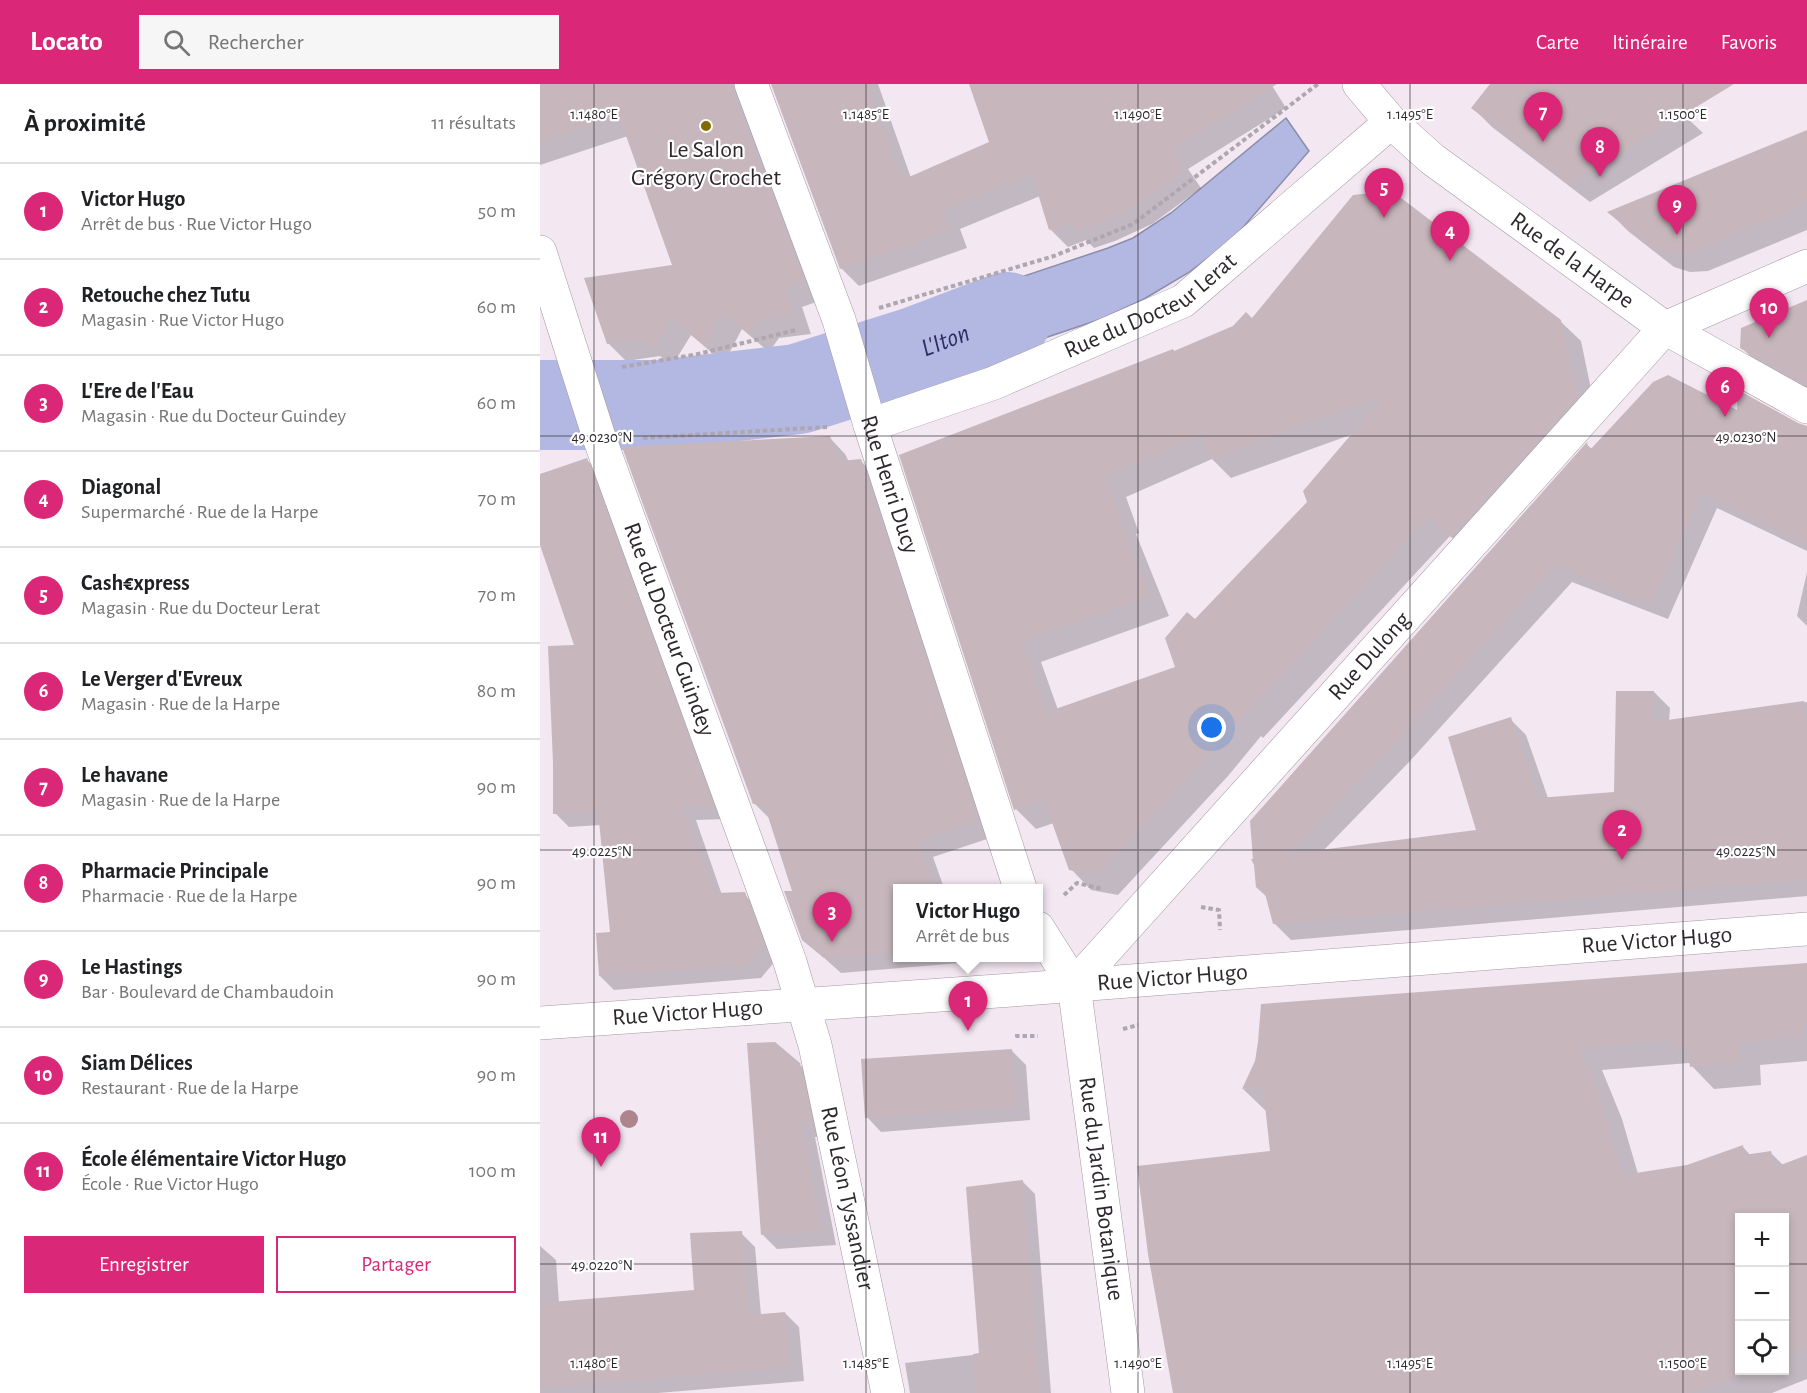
<!DOCTYPE html>
<html lang="fr">
<head>
<meta charset="utf-8">
<style>
  :root { --surface:#fff; --page:#f6f6f6; --text:#202124; --muted:#757577; --line:#e0e0e0; --accent:#db2777 }
  body { margin:0; font-family:"Alegreya Sans",sans-serif; background:var(--page); color:var(--text) }
  .controls { position:absolute; right:18px; bottom:18px; display:grid; overflow:hidden; border-radius:0px; box-shadow:0 3px 9px #0003 }
  .controls button { width:54px; height:54px; display:grid; place-items:center; padding:0; border:0; border-bottom:2px solid var(--line); background:var(--surface); color:var(--text); font:30px sans-serif }
  .you { position:absolute; left:672px; top:644px; width:21px; height:21px; margin:-15px; border:4px solid #fff; border-radius:50%; background:#1a73e8; box-shadow:0 0 0 9px #1a73e833 }
  .badge { display:grid; place-items:center; width:39px; height:39px; border-radius:50%; background:var(--accent); color:#fff; font-size:20px; font-weight:700 }
  .pin { position:absolute; translate:-50% -50px; filter:drop-shadow(0 2px 3px #0008) }
  .pin::after { content:''; position:absolute; top:32px; width:21px; height:18px; background:inherit; clip-path:polygon(0 0,100% 0,50% 100%) }
  .popup { position:absolute; left:353px; top:800px; width:150px; height:78px; box-sizing:border-box; display:grid; place-content:center; border-radius:0px; background:var(--surface); filter:drop-shadow(0 2px 4px #0005); font-size:20px; white-space:nowrap; color:var(--muted) }
  .popup b { font-size:22px; color:var(--text) }
  .popup::after { content:''; position:absolute; left:50%; top:100%; margin-left:-12px; border:12px solid transparent; border-top-color:var(--surface) }
  .list { margin:0; padding:0; list-style:none }
  h2 { display:flex; justify-content:space-between; align-items:center; height:78px; margin:0; padding:0 24px; font-size:26px }
  h2 small { font-size:20px; font-weight:400; color:var(--muted) }
  .list li { display:grid; grid-template-columns:39px 1fr auto; gap:18px; align-items:center; box-sizing:border-box; height:96px; padding:0 24px; border-top:2px solid var(--line) }
  .list b { display:block; font-size:22px; white-space:nowrap }
  .list p { margin:0; font-size:20px; white-space:nowrap; color:var(--muted) }
  .list em { font-size:20px; font-style:normal; color:var(--muted) }
  .actions { display:flex; gap:12px; padding:18px 24px }
  .actions a { flex:1; padding:14px 0; border:2px solid var(--accent); border-radius:0px; text-align:center; font-size:21px; color:var(--accent) }
  .actions .main { background:var(--accent); color:#fff }
  .icon { flex:none; width:33px; height:33px; fill:none; stroke:currentColor; stroke-width:2; stroke-linecap:round; stroke-linejoin:round }
  .map { position:relative; flex:none; width:1267px; height:1309px; overflow:hidden }
  header { display:flex; align-items:center; gap:36px; box-sizing:border-box; height:84px; padding:0 30px; background:var(--accent); color:#fff }
  header strong { font-size:28px }
  nav { display:flex; gap:33px; margin-inline-start:auto; font-size:21px }
  .search { width:420px; height:54px; background:var(--page); display:flex; align-items:center; gap:15px; box-sizing:border-box; padding:0 21px; border-radius:0px; color:var(--muted); font-size:22px }
  main { display:flex }
  aside { flex:1; background:var(--surface) }
  .map>svg:first-child { display:block }
  .water { fill:#b3b8e2; stroke:#8b8dac; stroke-width:1.5 }
  .shadow { fill:#0003; fill-rule:evenodd }
  .lines { fill:none; stroke-linecap:round; stroke-linejoin:round }
  .river { stroke:#b3b8e2; stroke-width:90 }
  .building { fill:#c7b7bd; fill-rule:evenodd }
  .minor-casing { stroke:#a398a2; stroke-width:34 }
  .path { stroke:#afa6af; stroke-width:4; stroke-dasharray:4.5 3; stroke-linecap:butt }
  .minor { stroke:#fff; stroke-width:33 }
  .tree { fill:#ae858c }
  .ticks { fill:none; stroke:#2d282d; stroke-width:1.5; stroke-opacity:0.45 }
  .poi-dot { fill:#836902; stroke:#fff; stroke-width:2 }
  .labels { text-anchor:middle; dominant-baseline:central; stroke-width:4.5; stroke-linejoin:round; paint-order:stroke }
  .poi-label { font-size:24px; fill:#2d282d; stroke:#fff }
  .street-label { font-size:24px; fill:#2d282d; stroke:#fff }
  .water-label { font-size:26px; font-style:italic; fill:#2c2d61; stroke:#fff }
  .ticks-label { font-size:15px; text-anchor:middle; fill:#2d282d; stroke:#fff; stroke-width:4.5; stroke-linejoin:round; paint-order:stroke }
</style>
</head>
<body>
<header>
<strong>Locato</strong>
<div class="search"><svg class="icon" aria-label="search" viewBox="0 0 24 24"><circle cx="10" cy="10" r="6"/><path d="M15 15l6 6"/></svg>Rechercher</div>
<nav><a>Carte</a><a>Itinéraire</a><a>Favoris</a></nav>
</header>
<main>
<aside>
<h2>À proximité<small>11 résultats</small></h2>
<ul class="list">
<li><span class="badge">1</span><div><b>Victor Hugo</b><p>Arrêt de bus · Rue Victor Hugo</p></div><em>50 m</em></li>
<li><span class="badge">2</span><div><b>Retouche chez Tutu</b><p>Magasin · Rue Victor Hugo</p></div><em>60 m</em></li>
<li><span class="badge">3</span><div><b>L'Ere de l'Eau</b><p>Magasin · Rue du Docteur Guindey</p></div><em>60 m</em></li>
<li><span class="badge">4</span><div><b>Diagonal</b><p>Supermarché · Rue de la Harpe</p></div><em>70 m</em></li>
<li><span class="badge">5</span><div><b>Cash€xpress</b><p>Magasin · Rue du Docteur Lerat</p></div><em>70 m</em></li>
<li><span class="badge">6</span><div><b>Le Verger d'Evreux</b><p>Magasin · Rue de la Harpe</p></div><em>80 m</em></li>
<li><span class="badge">7</span><div><b>Le havane</b><p>Magasin · Rue de la Harpe</p></div><em>90 m</em></li>
<li><span class="badge">8</span><div><b>Pharmacie Principale</b><p>Pharmacie · Rue de la Harpe</p></div><em>90 m</em></li>
<li><span class="badge">9</span><div><b>Le Hastings</b><p>Bar · Boulevard de Chambaudoin</p></div><em>90 m</em></li>
<li><span class="badge">10</span><div><b>Siam Délices</b><p>Restaurant · Rue de la Harpe</p></div><em>90 m</em></li>
<li><span class="badge">11</span><div><b>École élémentaire Victor Hugo</b><p>École · Rue Victor Hugo</p></div><em>100 m</em></li>
</ul>
<div class="actions"><a class="main">Enregistrer</a><a>Partager</a></div>
</aside>
<div class="map">
<svg width="1267" height="1309" viewBox="0 0 1267 1309">
  <rect width="100%" height="100%" fill="#f3e7f2"/>
  <g class="water">
    <polygon points="746,34 769,67 693,155 648,189 604,215 561,235 359,303 338,241 568,164 593,154 631,129"/>
    <polygon points="266,266 288,328 94,341 79,298 142,288 142,283"/>
    <polygon points="0,298 24,299 38,342 0,342"/>
  </g>
  <g class="shadow">
    <polygon points="0,0 225,0 282,216 262,223 271,250 239,254 229,268 202,245 184,279 151,251 132,282 120,272 86,277 68,259 134,182 88,52 0,81"/>
    <polygon points="233,0 338,0 371,94 451,59 431,0 731,0 746,24 648,85 661,104 612,140 575,157 554,164 546,156 528,163 510,145 500,112 420,145 427,164 319,202 301,184"/>
    <polygon points="952,0 1104,0 1144,31 1163,49 1050,118 952,43 933,24"/>
    <polygon points="1260,50 1267,57 1267,146 1168,187 1150,188 1134,183 1088,147 1070,129"/>
    <polygon points="1267,218 1267,307 1218,280 1202,264 1203,245"/>
    <path d="M713,236L1020,237L1041,257L1057,334L932,472L910,452L723,654L721,652L688,692L578,811L551,806L531,785L514,739L496,745L476,725L361,372L635,269ZM813,350L768,418L655,538L637,584L518,626L501,578L629,532L596,450L599,449L586,413L672,375L691,394Z"/>
    <polygon points="1199,329 1267,343 1267,467 1177,424 1128,535 1032,498 870,677 783,767 938,748 970,635 986,651 1008,714 1076,709 1114,608 1130,624 1129,637 1267,618 1267,812 751,856 734,839 728,814 717,804 715,781 1047,361 1052,365"/>
    <polygon points="290,354 305,370 309,378 321,377 336,392 453,753 393,773 404,804 358,804 358,874 429,874 431,878 301,889 263,855 254,808 230,735 214,719"/>
    <polygon points="46,375 60,389 186,735 156,736 182,811 204,810 218,824 237,875 221,894 74,906 60,892 71,850 61,741 29,743 15,729 36,562 0,456 0,391"/>
    <polygon points="1267,488 1267,542 1257,532"/>
    <path d="M1267,880V977L1220,981L1221,1001L1174,1005L1149,979L1062,986L1082,1035L1098,1090L1147,1082L1203,1063L1211,1072L1230,1068L1244,1082L1267,1073V1295L1232,1309H635L731,1068L726,1027L703,1005L1192,887ZM1200,1134H1244V1286H1200Z"/>
    <polygon points="472,967 486,981 490,1036 341,1048 327,1033"/>
    <polygon points="259,980 274,995 286,1052 275,1053 296,1161 237,1165 223,1151"/>
    <polygon points="482,1097 495,1110 511,1309 370,1309 365,1279 441,1270"/>
    <polygon points="201,1149 215,1163 221,1231 245,1229 259,1243 264,1297 118,1309 0,1309 0,1162 16,1176 19,1219 155,1207"/>
  </g>
  <g class="lines">
    <path class="river" id="s1" d="M0,321H119L258,305L375,268L467,233"/>
  </g>
  <g class="building">
    <polygon points="0,0 193,0 193,7 265,198 245,205 254,232 221,236 210,251 183,228 165,262 133,234 113,265 100,255 67,260 44,194 132,181 79,32 0,58"/>
    <polygon points="231,0 327,0 360,92 368,89 369,93 449,58 429,0 737,0 631,66 644,86 594,123 557,140 535,147 532,137 509,146 492,90 403,127 410,146 300,185"/>
    <polygon points="950,0 1194,0 1030,100 931,24"/>
    <polygon points="1267,46 1267,120 1155,167 1139,171 1122,168 1114,165 1067,128"/>
    <path d="M852,107L1021,236L1038,313L911,453L889,433L702,635V631L668,672L558,791L529,786L504,716L474,726L359,371L633,265L634,267L693,242L706,228L712,234L813,111ZM844,312L763,407L767,418L655,535L647,528L625,554L635,583L507,628L482,558L610,512L577,430L580,429L566,392L662,351L670,375Z"/>
    <polygon points="1267,216 1267,302 1200,264 1201,244"/>
    <polygon points="1128,291 1197,326 1198,306 1258,339 1267,342 1267,460 1161,409 1112,520 1015,482 854,661 749,770 936,746 908,653 971,633 998,714 1074,708 1076,607 1114,607 1113,638 1264,617 1267,641 1267,795 733,840 722,798 716,804 714,781 711,775 713,775 710,737 1047,358 1049,367 1113,298"/>
    <polygon points="290,352 300,377 321,375 439,737 378,757 395,804 357,804 357,868 284,874 262,856 244,807 252,807 224,720 213,720 82,363"/>
    <polygon points="47,374 173,721 143,722 174,809 205,808 224,860 207,881 59,892 56,849 70,848 58,727 13,730 13,679 8,562 34,561 0,461 0,390"/>
    <polygon points="1267,879 1267,939 1262,939 1264,953 1198,959 1200,978 1150,983 1148,963 1132,964 1132,956 1040,964 1059,1011 1083,1091 1147,1081 1203,1061 1204,1071 1231,1067 1235,1083 1267,1071 1267,1264 1245,1273 1245,1134 1200,1134 1200,1287 1210,1287 1152,1309 633,1309 608,1170 597,1082 730,1067 723,1003 702,1005 715,977 718,958 721,920"/>
    <polygon points="235,958 260,979 272,1038 262,1039 282,1147 221,1151 207,959"/>
    <polygon points="472,965 476,1022 325,1034 321,975"/>
    <polygon points="483,1096 500,1309 436,1309 433,1270 439,1269 426,1103"/>
    <polygon points="202,1147 209,1231 245,1228 251,1283 0,1304 0,1219 154,1206 150,1149"/>
  </g>
  <g class="lines">
    <defs>
      <g id="minor">
        <path id="s2" d="M211,0L299,236L330,341L480,804"/>
        <path id="s3" d="M819,0L851,38L892,75L1125,244L1267,323"/>
        <path id="s4" d="M0,168L60,356L250,878L275,961L348,1309"/>
        <path id="s5" d="M330,341L454,299L643,217L851,38"/>
        <path id="s6" d="M498,844L534,901L588,1309"/>
        <path id="s7" d="M534,901L1125,244L1267,182"/>
        <path id="s8" d="M0,939L472,906L1267,845"/>
      </g>
    </defs>
    <use href="#minor" class="minor-casing"/>
    <g class="path">
      <polyline points="339,224 514,172 593,140 778,0"/>
      <polyline points="82,283 158,270 256,246"/>
      <polyline points="103,354 287,343"/>
      <polyline points="524,811 537,799 563,805"/>
      <polyline points="661,823 679,826 680,846"/>
      <polyline points="583,945 598,941"/>
      <polyline points="477,950 477,952 498,952"/>
    </g>
    <use href="#minor" class="minor"/>
  </g>
  <circle class="tree" cx="89" cy="1035" r="9"/>
  <path class="ticks" d="M54,0V1309M326,0V1309M598,0V1309M870,0V1309M1143,0V1309M0,352H1267M0,766H1267M0,1180H1200M1244,1180H1267"/>
  <circle class="poi-dot" cx="166" cy="42" r="6"/>
  <g class="labels">
    <g class="poi-label">
      <text x="166" y="66">Le Salon<tspan x="166" dy="28">Grégory Crochet</tspan></text>
    </g>
    <g class="street-label">
      <text stroke="none"><textPath href="#s3" startOffset="278">Rue de la Harpe</textPath></text>
      <text stroke="none"><textPath href="#s5" startOffset="306">Rue du Docteur Lerat</textPath></text>
      <text stroke="none"><textPath href="#s2" startOffset="424">Rue Henri Ducy</textPath></text>
      <text stroke="none"><textPath href="#s4" startOffset="399">Rue du Docteur Guindey</textPath></text>
      <text stroke="none"><textPath href="#s7" startOffset="442">Rue Dulong</textPath></text>
      <text stroke="none"><textPath href="#s8" startOffset="1120">Rue Victor Hugo</textPath></text>
      <text stroke="none"><textPath href="#s8" startOffset="634">Rue Victor Hugo</textPath></text>
      <text stroke="none"><textPath href="#s8" startOffset="148">Rue Victor Hugo</textPath></text>
      <text stroke="none"><textPath href="#s6" startOffset="273">Rue du Jardin Botanique</textPath></text>
      <text stroke="none"><textPath href="#s4" startOffset="996">Rue Léon Tyssandier</textPath></text>
    </g>
    <g class="water-label">
      <text stroke="none"><textPath href="#s1" startOffset="414">L'Iton</textPath></text>
    </g>
  </g>
  <g class="ticks-label">
    <text x="54" y="35">1.1480°E</text>
    <text x="326" y="35">1.1485°E</text>
    <text x="598" y="35">1.1490°E</text>
    <text x="870" y="35">1.1495°E</text>
    <text x="1143" y="35">1.1500°E</text>
    <text x="62" y="358">49.0230°N</text>
    <text x="1206" y="358">49.0230°N</text>
    <text x="62" y="772">49.0225°N</text>
    <text x="1206" y="772">49.0225°N</text>
    <text x="62" y="1186">49.0220°N</text>
    <text x="54" y="1284">1.1480°E</text>
    <text x="326" y="1284">1.1485°E</text>
    <text x="598" y="1284">1.1490°E</text>
    <text x="870" y="1284">1.1495°E</text>
    <text x="1143" y="1284">1.1500°E</text>
  </g>
</svg>
<div class="controls">
<button>+</button>
<button>−</button>
<button><svg class="icon" aria-label="locate" viewBox="0 0 24 24"><circle cx="12" cy="12" r="6"/><path d="M12 2v4M12 18v4M2 12h4M18 12h4"/></svg></button>
</div>
<div class="you"></div>
<div class="pin badge" style="left:428px;top:947px">1</div>
<div class="popup"><b>Victor Hugo</b>Arrêt de bus</div>
<div class="pin badge" style="left:1082px;top:776px">2</div>
<div class="pin badge" style="left:292px;top:858px">3</div>
<div class="pin badge" style="left:910px;top:177px">4</div>
<div class="pin badge" style="left:844px;top:134px">5</div>
<div class="pin badge" style="left:1185px;top:333px">6</div>
<div class="pin badge" style="left:1003px;top:58px">7</div>
<div class="pin badge" style="left:1060px;top:93px">8</div>
<div class="pin badge" style="left:1137px;top:151px">9</div>
<div class="pin badge" style="left:1229px;top:254px">10</div>
<div class="pin badge" style="left:61px;top:1083px">11</div>
</div>
</main>
</body>
</html>
